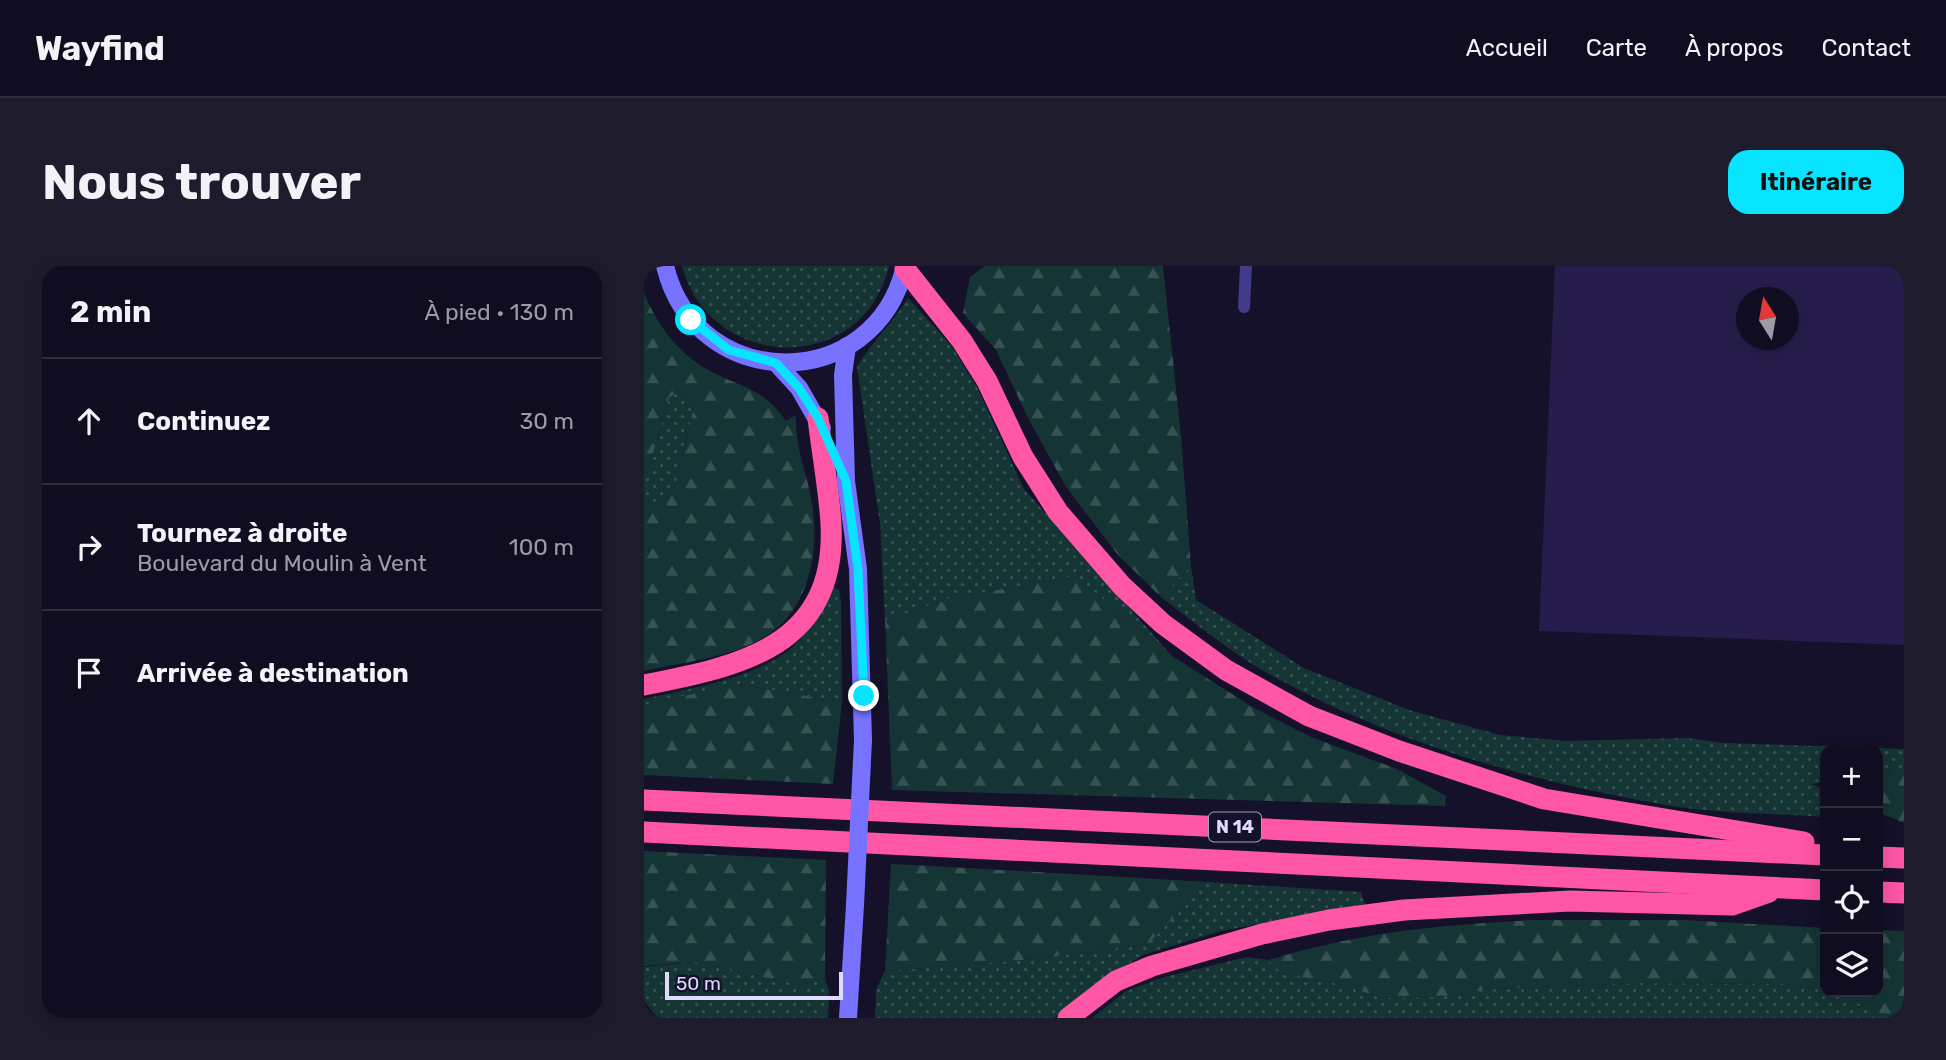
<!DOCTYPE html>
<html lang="fr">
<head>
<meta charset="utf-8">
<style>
  :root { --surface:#100d20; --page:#1e1b2d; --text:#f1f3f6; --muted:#9c9ca5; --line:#302d3e; --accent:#07e4ff }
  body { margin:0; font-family:Rubik,sans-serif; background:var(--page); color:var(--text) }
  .controls { position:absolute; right:21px; bottom:21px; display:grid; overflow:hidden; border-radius:14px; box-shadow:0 4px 18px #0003 }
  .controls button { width:63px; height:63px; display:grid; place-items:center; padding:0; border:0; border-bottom:2px solid var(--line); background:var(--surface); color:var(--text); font:35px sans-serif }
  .compass { position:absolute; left:1092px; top:21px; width:63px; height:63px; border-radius:50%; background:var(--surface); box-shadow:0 4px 18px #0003; rotate:349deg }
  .scale { position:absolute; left:21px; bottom:18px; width:178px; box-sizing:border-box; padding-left:7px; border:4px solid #dfdbff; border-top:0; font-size:19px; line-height:24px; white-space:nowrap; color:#dfdbff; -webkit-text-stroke:5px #16112b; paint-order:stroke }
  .stop { position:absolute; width:21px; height:21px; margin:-16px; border:5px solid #07e4ff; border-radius:50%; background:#fff }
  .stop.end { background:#07e4ff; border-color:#fff; box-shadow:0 2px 7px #0008 }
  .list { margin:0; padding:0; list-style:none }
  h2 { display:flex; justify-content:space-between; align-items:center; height:91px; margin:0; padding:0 28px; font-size:30px }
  h2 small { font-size:23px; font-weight:400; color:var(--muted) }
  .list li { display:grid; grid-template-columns:46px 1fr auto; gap:21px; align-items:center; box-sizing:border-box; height:126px; padding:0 28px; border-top:2px solid var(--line) }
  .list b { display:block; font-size:26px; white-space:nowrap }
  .list p { margin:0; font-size:23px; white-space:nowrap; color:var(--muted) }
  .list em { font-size:23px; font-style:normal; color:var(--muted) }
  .icon { flex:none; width:38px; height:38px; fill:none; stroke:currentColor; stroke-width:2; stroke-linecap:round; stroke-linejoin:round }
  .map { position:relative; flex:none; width:1260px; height:752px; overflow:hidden; border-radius:21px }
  header { display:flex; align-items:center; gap:42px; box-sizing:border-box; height:98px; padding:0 35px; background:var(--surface); border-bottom:2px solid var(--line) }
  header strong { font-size:33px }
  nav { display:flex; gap:38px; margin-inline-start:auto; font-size:24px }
  .intro { display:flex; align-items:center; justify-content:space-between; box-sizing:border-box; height:168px; padding:0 42px }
  h1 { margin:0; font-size:49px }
  .button { padding:18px 32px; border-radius:21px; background:var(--accent); color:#111; font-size:24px; font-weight:700 }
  main { display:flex; gap:42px; padding:0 42px }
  aside { flex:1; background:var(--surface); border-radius:21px; box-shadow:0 4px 18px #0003 }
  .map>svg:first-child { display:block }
  .grass { fill:url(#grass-dots) }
  .forest { fill:url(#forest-firs) }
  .building { fill:#271d4c; fill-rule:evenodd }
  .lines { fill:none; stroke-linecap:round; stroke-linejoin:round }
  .lane { stroke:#403c8a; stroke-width:12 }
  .secondary { stroke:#7772ff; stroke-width:18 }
  .highway { stroke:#ff56a6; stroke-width:21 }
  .secondary-bridge { stroke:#7772ff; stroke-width:18 }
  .route { stroke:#07e4ff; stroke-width:9 }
  .labels { text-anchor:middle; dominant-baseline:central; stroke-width:6; stroke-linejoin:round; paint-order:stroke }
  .shield { fill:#16112b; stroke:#a39ebf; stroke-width:2 }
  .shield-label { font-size:18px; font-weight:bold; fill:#dfdbff }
</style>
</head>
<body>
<header>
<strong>Wayfind</strong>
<nav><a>Accueil</a><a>Carte</a><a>À propos</a><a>Contact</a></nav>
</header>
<div class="intro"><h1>Nous trouver</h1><a class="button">Itinéraire</a></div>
<main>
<aside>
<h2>2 min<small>À pied · 130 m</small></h2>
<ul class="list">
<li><svg class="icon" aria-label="ahead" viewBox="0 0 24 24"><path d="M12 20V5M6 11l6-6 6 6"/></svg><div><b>Continuez</b></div><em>30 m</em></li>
<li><svg class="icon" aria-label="right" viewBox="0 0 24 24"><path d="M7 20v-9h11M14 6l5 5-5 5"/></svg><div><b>Tournez à droite</b><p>Boulevard du Moulin à Vent</p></div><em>100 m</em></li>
<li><svg class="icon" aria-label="arrive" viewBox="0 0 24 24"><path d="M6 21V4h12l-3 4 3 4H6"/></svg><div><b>Arrivée à destination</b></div></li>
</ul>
</aside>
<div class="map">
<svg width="1260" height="752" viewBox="0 0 1260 752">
  <defs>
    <pattern id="grass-dots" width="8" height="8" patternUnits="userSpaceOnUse" patternTransform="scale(1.75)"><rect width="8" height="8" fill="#143534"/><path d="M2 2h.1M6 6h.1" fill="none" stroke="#365252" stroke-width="1.8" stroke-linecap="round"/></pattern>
    <pattern id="forest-firs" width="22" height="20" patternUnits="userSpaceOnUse" patternTransform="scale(1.75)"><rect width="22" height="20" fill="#143534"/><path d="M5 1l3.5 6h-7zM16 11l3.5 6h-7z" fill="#365252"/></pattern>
  </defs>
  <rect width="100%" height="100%" fill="#16112b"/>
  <g class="grass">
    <path d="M38,0H245C219,110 67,107 38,0Z"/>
    <path d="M264,32L307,79L333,121L380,223L528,390L431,310L303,333L241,355L236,258L213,101C227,76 249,57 264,32Z"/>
    <polygon points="32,127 45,131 50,139 32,217 22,231 0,241 0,205 5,201 25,132"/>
    <path d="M547,300L552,334L660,402L765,444L856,469L923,475L1043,472L1080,477L1260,483V505L1234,508V484H1181V516L1168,518L1181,524V551C1129,547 1074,548 1022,539C889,516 754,478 634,413C592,391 555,360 517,331Z"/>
    <path d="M190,321L195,324L197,336L198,436L93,418L0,439V433C47,422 129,410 159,370C171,356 178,339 185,322Z"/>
    <polygon points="564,616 717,626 721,639 577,665 499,689 462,712 410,752 231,752 232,724 241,705 390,693 504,678"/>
    <polygon points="603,691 624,694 638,707 694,718 740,732 794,731 848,723 994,717 1143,718 1193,726 1247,752 448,752 482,725 520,711"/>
    <polygon points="51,696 156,719 181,713 185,725 184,752 13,752 0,734 0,701"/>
  </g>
  <g class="forest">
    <polygon points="341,0 519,0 537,170 547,300 517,331 474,289 422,221 384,152 352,84 319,47 326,11"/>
    <path d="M0,27C14,60 34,88 66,105C99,122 119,122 142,155L152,149C151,186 163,204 168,238C176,286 165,346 119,372C85,392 39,396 0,405V241L22,231L32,217L50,140L45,131L32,127L25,132L5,201L0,205Z"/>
    <polygon points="431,310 528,390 610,442 667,471 753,503 802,530 801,540 248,524 241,355 303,333"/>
    <polygon points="93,418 198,436 189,518 0,509 0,439"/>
    <polygon points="1260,505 1260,557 1234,546 1234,508"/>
    <polygon points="0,585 182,594 181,713 156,719 51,696 0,700"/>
    <polygon points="247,598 289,600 564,616 504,678 390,693 241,705"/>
    <path d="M890,654H1041L1181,662V724L1143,718L994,717L848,723L794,731L740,732L694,718L638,707L624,694C717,666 793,659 890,654Z"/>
    <polygon points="1234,664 1260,665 1260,752 1247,752 1189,726 1234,726"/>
  </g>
  <path class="building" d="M911,0H1260V379L895,365ZM1102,32H1144V74H1102Z"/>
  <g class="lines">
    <polyline class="lane" points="600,41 602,0"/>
    <g class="secondary">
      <path d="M21,0C52,128 231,129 261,0"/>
      <polyline points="203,80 199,109 202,215 214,303 219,474"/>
      <polyline points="132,97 155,122 178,162"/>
      <polyline points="204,752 211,639"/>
    </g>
    <g class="highway">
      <polyline points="261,3 318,75 343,115 379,191 414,246 478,320 519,358 582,404 665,450 755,485 900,533 1160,576"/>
      <path d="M0,419C98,400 193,380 187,258C185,223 178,187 174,152"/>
      <polyline points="0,534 1181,589"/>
      <polyline points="0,566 1181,624"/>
      <polyline points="1234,591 1260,592"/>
      <polyline points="1234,626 1260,627"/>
      <polyline points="424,752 472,715 508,700 618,668 685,654 760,644 926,635 1088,639 1125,626"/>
    </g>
    <polyline class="secondary-bridge" points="211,639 219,474"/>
  </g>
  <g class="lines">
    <polyline class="route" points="47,54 85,84 132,97 155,122 174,152 202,215 214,303 220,430"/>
  </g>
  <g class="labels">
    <rect class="shield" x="565" y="546.5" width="52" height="29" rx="5"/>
    <g class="shield-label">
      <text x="591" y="561">N 14</text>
    </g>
  </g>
</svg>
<div class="controls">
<button>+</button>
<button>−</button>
<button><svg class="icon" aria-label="locate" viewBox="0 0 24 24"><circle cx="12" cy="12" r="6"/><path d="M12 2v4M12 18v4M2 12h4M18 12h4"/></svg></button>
<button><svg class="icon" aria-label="layers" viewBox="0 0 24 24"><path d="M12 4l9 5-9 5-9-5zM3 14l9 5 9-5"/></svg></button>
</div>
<svg class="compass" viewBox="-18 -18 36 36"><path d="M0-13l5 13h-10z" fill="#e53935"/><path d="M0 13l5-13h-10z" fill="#9c9ca5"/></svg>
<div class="scale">50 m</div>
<div class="stop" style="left:47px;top:54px"></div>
<div class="stop end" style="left:220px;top:430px"></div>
</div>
</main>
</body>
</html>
